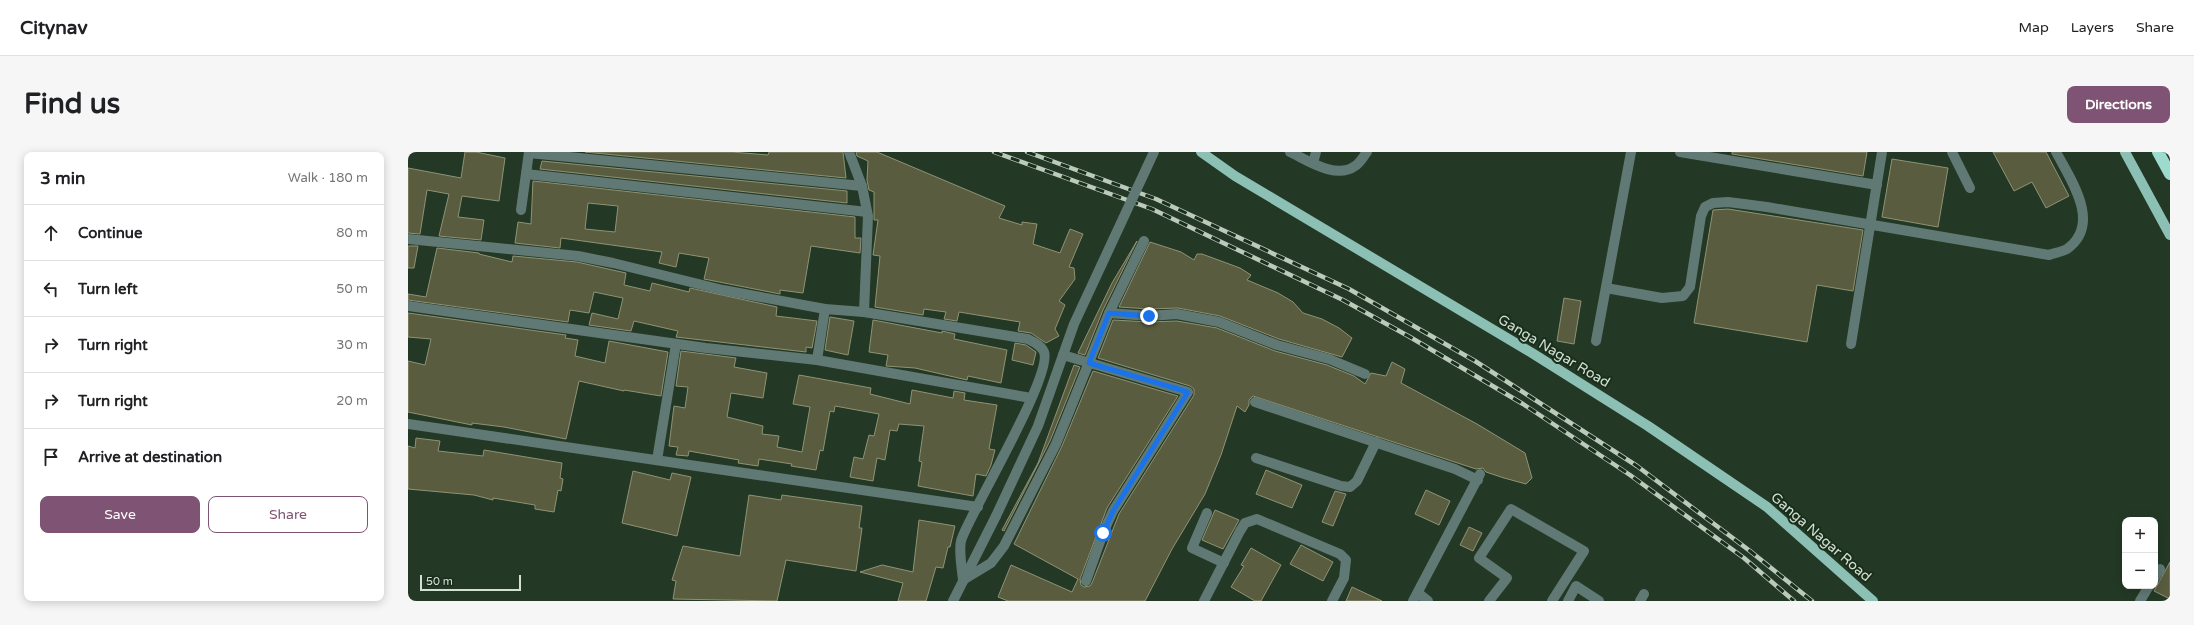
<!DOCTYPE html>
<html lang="en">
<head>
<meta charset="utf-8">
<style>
  :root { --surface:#fff; --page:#f6f6f6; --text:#202124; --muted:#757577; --line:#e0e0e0; --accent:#7f5373 }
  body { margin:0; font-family:"Varela Round",sans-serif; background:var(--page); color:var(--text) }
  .controls { position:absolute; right:12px; bottom:12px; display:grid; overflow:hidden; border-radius:8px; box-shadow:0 2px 10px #0003 }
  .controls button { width:36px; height:36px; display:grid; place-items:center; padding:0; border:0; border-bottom:1px solid var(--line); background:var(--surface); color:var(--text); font:20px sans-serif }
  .scale { position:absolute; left:12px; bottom:10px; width:101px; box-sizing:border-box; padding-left:4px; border:2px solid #d3e0d4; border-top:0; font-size:11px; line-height:14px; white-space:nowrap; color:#d3e0d4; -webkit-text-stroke:3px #192e1b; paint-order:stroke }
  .stop { position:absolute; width:12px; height:12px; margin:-9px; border:3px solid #1a73e8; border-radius:50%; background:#fff }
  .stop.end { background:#1a73e8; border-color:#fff; box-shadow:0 1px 4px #0008 }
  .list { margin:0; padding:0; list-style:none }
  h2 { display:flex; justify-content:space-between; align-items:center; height:52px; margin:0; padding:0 16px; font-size:17px }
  h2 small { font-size:13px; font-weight:400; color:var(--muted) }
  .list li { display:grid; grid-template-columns:26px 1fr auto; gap:12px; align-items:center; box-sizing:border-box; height:56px; padding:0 16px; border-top:1px solid var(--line) }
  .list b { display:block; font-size:15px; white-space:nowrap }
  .list em { font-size:13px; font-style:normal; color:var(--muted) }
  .actions { display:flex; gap:8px; padding:12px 16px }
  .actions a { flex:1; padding:9px 0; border:1px solid var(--accent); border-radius:8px; text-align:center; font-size:14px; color:var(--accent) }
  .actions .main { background:var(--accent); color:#fff }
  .icon { flex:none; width:22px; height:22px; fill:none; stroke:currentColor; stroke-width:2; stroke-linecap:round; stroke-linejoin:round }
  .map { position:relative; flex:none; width:1762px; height:449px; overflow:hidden; border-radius:8px }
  header { display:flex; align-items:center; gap:24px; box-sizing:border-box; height:56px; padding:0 20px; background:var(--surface); border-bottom:1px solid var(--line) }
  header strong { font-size:19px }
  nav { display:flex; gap:22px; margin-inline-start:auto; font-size:14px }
  .intro { display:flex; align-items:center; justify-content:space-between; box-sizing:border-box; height:96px; padding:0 24px }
  h1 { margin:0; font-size:28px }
  .button { padding:10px 18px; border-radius:8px; background:var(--accent); color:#fff; font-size:14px; font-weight:700 }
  main { display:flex; gap:24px; padding:0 24px }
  aside { flex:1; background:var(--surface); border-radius:8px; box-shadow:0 2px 10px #0003 }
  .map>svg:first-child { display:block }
  .building { fill:#595c3f; stroke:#8f9374; fill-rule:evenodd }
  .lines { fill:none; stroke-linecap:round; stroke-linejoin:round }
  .minor { stroke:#617974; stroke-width:10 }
  .major { stroke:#8cc0b5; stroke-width:10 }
  .highway { stroke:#9cdbce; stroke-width:12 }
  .rail-casing { stroke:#bccabd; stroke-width:4.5 }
  .rail { stroke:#192e1b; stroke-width:3; stroke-dasharray:9; stroke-linecap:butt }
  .minor-bridge { stroke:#617974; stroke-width:10 }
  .route { stroke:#1a73e8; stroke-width:5 }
  .labels { text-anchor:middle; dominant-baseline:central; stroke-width:4; stroke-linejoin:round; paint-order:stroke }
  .street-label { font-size:14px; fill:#d3e0d4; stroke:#192e1b }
</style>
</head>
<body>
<header>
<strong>Citynav</strong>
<nav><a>Map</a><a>Layers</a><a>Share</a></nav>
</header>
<div class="intro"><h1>Find us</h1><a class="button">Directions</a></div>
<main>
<aside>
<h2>3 min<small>Walk · 180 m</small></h2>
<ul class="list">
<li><svg class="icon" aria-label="ahead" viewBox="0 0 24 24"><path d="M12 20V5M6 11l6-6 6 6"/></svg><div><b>Continue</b></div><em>80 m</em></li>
<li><svg class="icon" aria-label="left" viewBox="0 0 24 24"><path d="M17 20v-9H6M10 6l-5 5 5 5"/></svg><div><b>Turn left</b></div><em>50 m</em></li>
<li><svg class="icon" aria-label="right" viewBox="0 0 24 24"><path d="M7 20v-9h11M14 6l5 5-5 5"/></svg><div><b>Turn right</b></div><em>30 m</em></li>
<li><svg class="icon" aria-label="right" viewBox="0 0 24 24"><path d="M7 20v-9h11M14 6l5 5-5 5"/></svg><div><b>Turn right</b></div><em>20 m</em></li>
<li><svg class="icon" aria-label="arrive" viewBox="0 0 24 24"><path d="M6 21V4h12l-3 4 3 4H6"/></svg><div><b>Arrive at destination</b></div></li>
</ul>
<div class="actions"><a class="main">Save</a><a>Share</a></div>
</aside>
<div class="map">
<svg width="1762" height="449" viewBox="0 0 1762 449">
  <rect width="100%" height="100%" fill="#233925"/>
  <g class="building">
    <polygon points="57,0 68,0 97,6 91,49 54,44 50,65 76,68 73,88 31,84 41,42 19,38 12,82 0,81 0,16 53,26"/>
    <polygon points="177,0 324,0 360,3 361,0 435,0 438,26"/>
    <polygon points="448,0 469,0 597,54 591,66 614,73 614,70 629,72 625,92 652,101 662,77 675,82 661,115 666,116 667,127 651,149 657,153 647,177 651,184 638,191 623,181 610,179 612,170 551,160 549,169 536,167 538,160 516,157 515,163 467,155 472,104 465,103 470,68 466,68 466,40 461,38 459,28 460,9 449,4"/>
    <polygon points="1324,0 1459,0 1455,24 1324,2"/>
    <polygon points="1585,0 1638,0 1661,44 1638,56 1624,30 1606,39"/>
    <polygon points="1484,7 1540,16 1530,75 1474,65"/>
    <polygon points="134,9 439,39 439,51 132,17"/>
    <path d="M125,29L447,65V86H453L452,101L403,94L395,141L372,138V142L296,127L301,106L271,101L268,115L251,111L254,100L153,86L152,96L107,91L110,70L123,72ZM180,51L210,54L207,80L177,77Z"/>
    <polygon points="1320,57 1455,78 1445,139 1409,133 1399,190 1286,171 1305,58"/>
    <polygon points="729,89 695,158 677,203 670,201 704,131"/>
    <polygon points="742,90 773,100 786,108 789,102 794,102 832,116 843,123 839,128 870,141 885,150 895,161 914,167 931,176 944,186 934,205 871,187 812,164 770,156 741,157 711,155"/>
    <polygon points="0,94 10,94 6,116 0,116"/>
    <polygon points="29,96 71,101 71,102 104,110 105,104 169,110 218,121 216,133 242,139 244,131 281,140 282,136 369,155 368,164 409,169 404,196 398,195 398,200 268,185 270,179 226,169 223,179 181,173 184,161 210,167 215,146 186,140 181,161 162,158 160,170 0,148 0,142 18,145"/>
    <polygon points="1156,146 1173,149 1166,192 1149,189"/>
    <polygon points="0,161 158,183 157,186 170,188 167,204 197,211 201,189 260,200 253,244 216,238 216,239 171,229 158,287 96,275 64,271 64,273 0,260 0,209 17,213 23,187 0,185"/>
    <polygon points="422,165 446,169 440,203 417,198"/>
    <polygon points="465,168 534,181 534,179 547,182 546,187 599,198 593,231 560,224 559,228 507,216 478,214 480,203 461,200"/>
    <polygon points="705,168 741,170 769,169 809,176 867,199 919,213 946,224 957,232 963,221 978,224 984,210 997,217 993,231 1069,272 1117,301 1124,326 1118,332 1096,326 1078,320 1075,316 1068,317 845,244 841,248 841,253 837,260 829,254 813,303 797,342 764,397 737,449 600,449 590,445 603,413 664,440 670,427 606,392 654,294 685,219 770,244 699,356 672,427 673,433 676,435 682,434 684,431 711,362 786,243 786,237 782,234 690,206"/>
    <polygon points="607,191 618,193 628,200 625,213 604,208"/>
    <polygon points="273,199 328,206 326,215 359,221 355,246 323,241 319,265 355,274 354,282 371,284 369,295 394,300 402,255 385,252 391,223 463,236 462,242 502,252 504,238 545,246 546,239 557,241 556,248 589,253 581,297 587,298 583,313 578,324 568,322 565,344 510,334 514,310 511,309 516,274 491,272 489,279 482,278 477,308 469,306 465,329 442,325 446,305 455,307 461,283 466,284 471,262 427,254 426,260 422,259 415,299 412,298 408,318 383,314 384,312 351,307 350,314 330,311 331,308 281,299 280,304 268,303 270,295 261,294 266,254 277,256 280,235 268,234"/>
    <polygon points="666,213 672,215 642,289 596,379 594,378 630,311"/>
    <polygon points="8,286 32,289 30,299 75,304 76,298 154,311 152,326 155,327 153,339 150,338 146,360 127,357 127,353 85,346 85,348 66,343 0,337 0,294 7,296"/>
    <polygon points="858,318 894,333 884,356 848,342"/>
    <polygon points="225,319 262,328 264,321 283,325 269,384 214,371"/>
    <polygon points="1018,338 1042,349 1031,373 1007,362"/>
    <polygon points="927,339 938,342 925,374 914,370"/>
    <polygon points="341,343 373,348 374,343 454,354 451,376 454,376 448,419 378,408 369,449 265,447 268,429 264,428 275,394 332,404"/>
    <polygon points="807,358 831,368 815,397 794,388"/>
    <polygon points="511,368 547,374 542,395 540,395 535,416 528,415 518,449 490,449 495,431 452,420 474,413 505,420"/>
    <polygon points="1061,375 1074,381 1065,399 1052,393"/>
    <polygon points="893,393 925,410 915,429 882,412"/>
    <polygon points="843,396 873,413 853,449 847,449 823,435 836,414 833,413"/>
    <polygon points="1762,410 1762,447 1746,439"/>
    <polygon points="944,435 974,449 938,449"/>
  </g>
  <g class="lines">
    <g class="minor">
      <polyline points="441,0 454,34 460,64 456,160"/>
      <path d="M882,0C899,8 928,28 947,14C952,11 955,5 959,0"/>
      <polyline points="1272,0 1469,33"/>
      <polyline points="1544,0 1562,36"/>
      <polyline points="121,1 454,34"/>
      <polyline points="905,11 908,0"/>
      <polyline points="118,22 459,60"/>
      <polyline points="113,58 121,0"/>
      <path d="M0,87L170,104L205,111L315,138L417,157L456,160L620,187C626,190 633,193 636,200C645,223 565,356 554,386C550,394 554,418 555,428L583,411L596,394L648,292L701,161L736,89"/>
      <path d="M1198,136L1254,146L1275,144L1282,135L1293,64L1297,55L1305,51L1320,50L1359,55L1641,103C1646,101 1654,100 1659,97C1694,72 1663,28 1648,0"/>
      <polyline points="0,154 298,196 409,208 623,246"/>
      <polyline points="701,161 741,164 769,162 811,170 869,193 921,207 957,222"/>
      <polyline points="1188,189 1223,0"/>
      <polyline points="1443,192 1474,0"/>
      <polyline points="655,203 780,240 705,359 695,381 678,429"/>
      <polyline points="409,208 417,157"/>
      <polyline points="847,250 1047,317 1070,328"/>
      <polyline points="0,272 570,355"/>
      <polyline points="848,306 933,334 942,335 949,329 968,290"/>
      <polyline points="249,308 268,192"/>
      <polyline points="799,361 784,396 816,411"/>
      <polyline points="1747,425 1752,417"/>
      <polyline points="1010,441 1020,449"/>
      <polyline points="545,449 588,364"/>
      <polyline points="796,449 832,379 837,371 849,367 932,402 938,408 936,426 924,449"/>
      <polyline points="1005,449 1072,322"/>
      <polyline points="1081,449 1099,426 1071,406 1103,357 1176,399 1144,449"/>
      <polyline points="1160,449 1168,434 1191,449"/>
      <polyline points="1232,449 1236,442"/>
      <polyline points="1732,449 1741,434"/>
    </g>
    <g class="major">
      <polyline points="793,0 827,24 1124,201 1240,274 1359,355 1465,449"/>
      <polyline points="1717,0 1762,83"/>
    </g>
    <polyline class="highway" points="1750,0 1762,22"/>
    <defs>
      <g id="rail">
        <polyline points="586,0 744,57 935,148 1002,185 1115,252 1222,323 1336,406 1386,449"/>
        <polyline points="619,0 748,47 941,137 1067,209 1229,314 1342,399 1404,449"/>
      </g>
    </defs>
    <use href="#rail" class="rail-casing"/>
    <use href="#rail" class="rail"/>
    <polyline class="minor-bridge" points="588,364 630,274 666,172 746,0"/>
  </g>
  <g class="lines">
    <polyline class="route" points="695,381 705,359 780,240 681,211 701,161 741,164"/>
  </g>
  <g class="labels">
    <g class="street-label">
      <text transform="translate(1146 199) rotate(31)">Ganga Nagar Road</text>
      <text transform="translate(1413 385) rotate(41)">Ganga Nagar Road</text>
    </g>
  </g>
</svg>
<div class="controls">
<button>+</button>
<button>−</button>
</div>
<div class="scale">50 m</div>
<div class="stop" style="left:695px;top:381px"></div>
<div class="stop end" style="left:741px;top:164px"></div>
</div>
</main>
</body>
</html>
